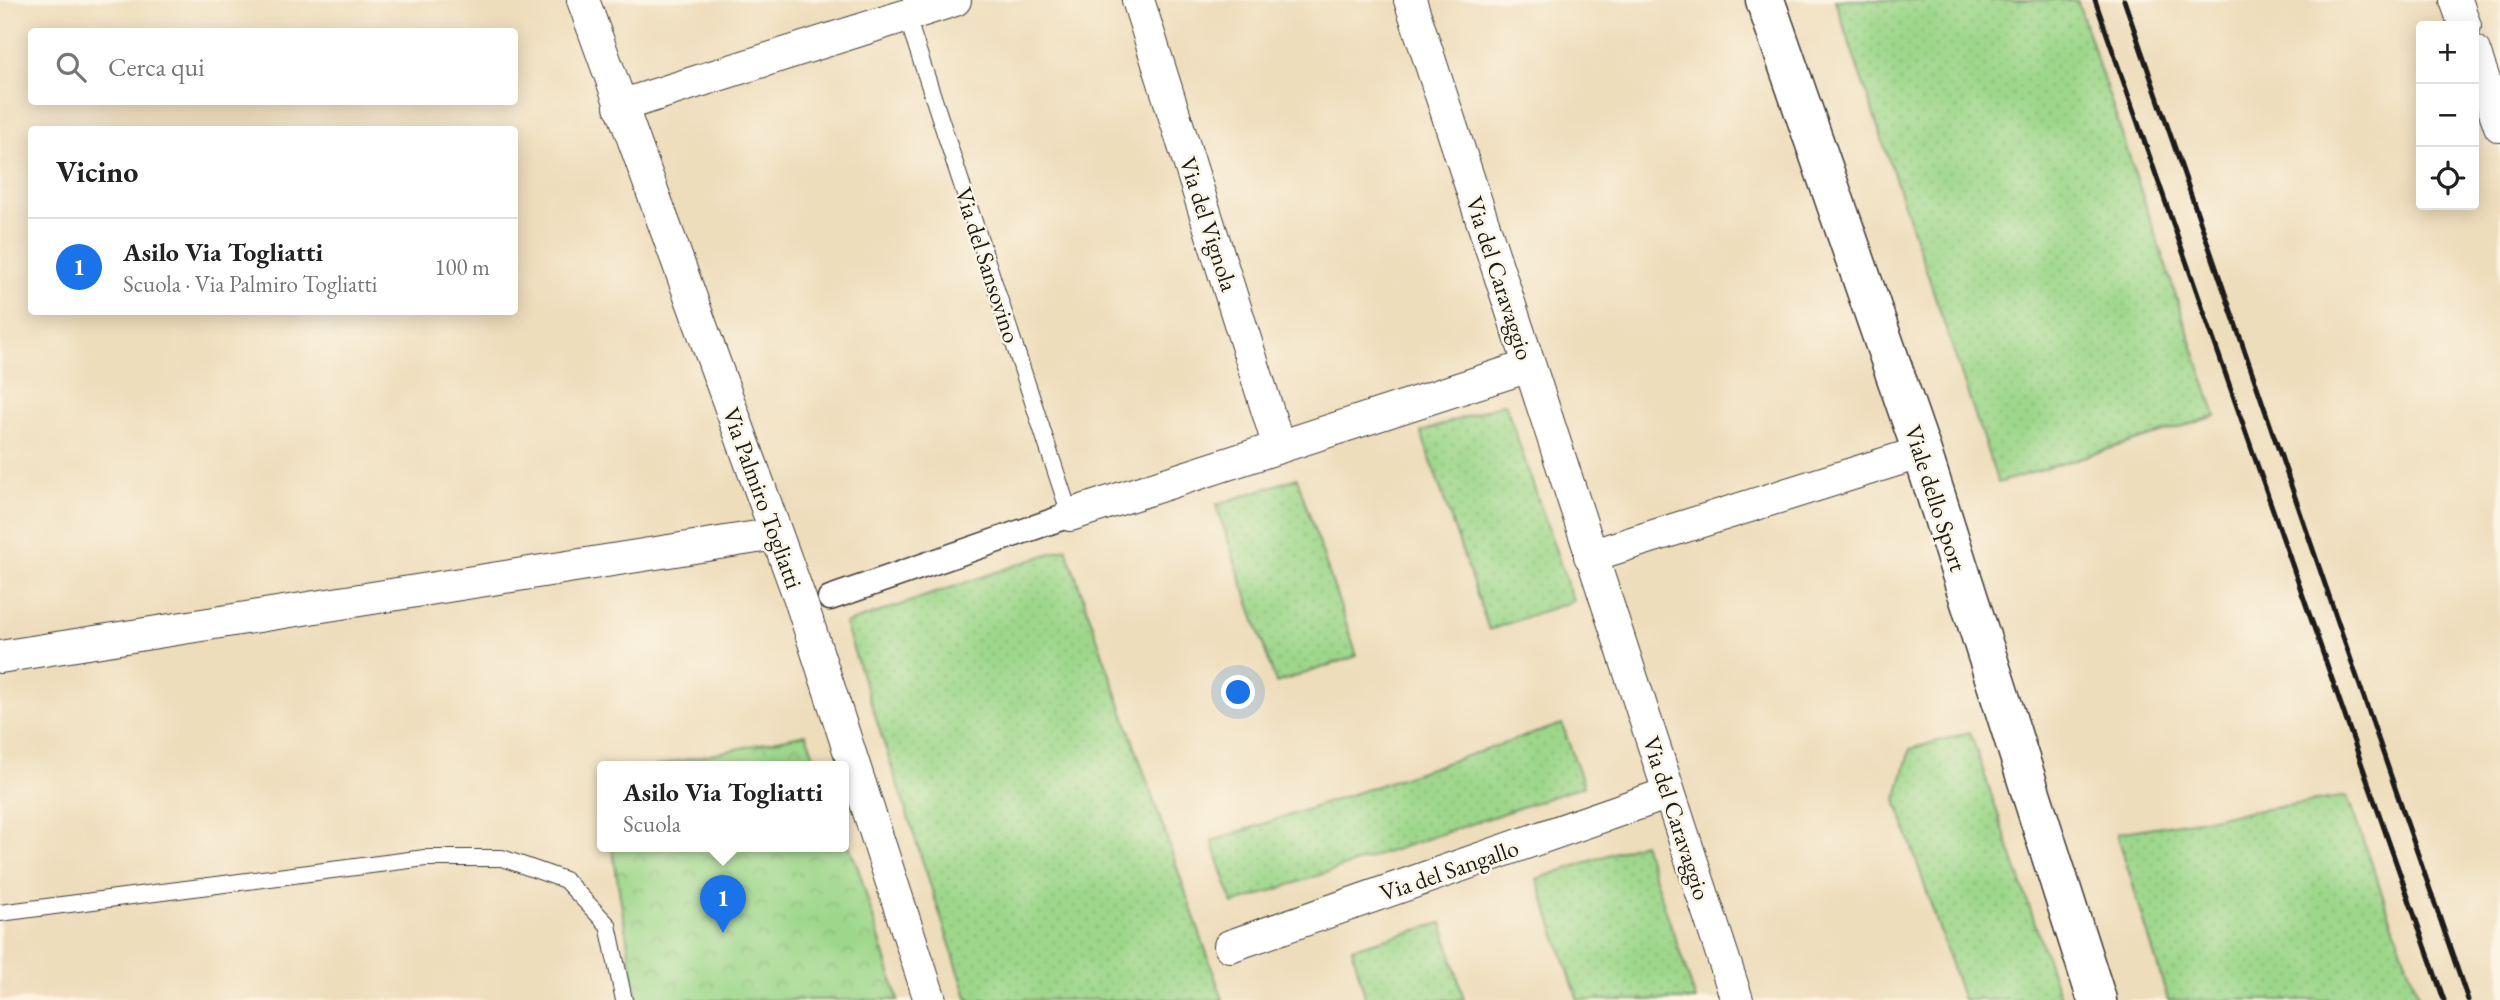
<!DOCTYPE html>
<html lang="it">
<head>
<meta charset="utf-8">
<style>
  :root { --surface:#fff; --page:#f6f6f6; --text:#222; --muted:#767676; --line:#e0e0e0; --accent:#1a73e8 }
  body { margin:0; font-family:"EB Garamond",serif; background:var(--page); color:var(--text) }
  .controls { position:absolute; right:21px; top:21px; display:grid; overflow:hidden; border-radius:7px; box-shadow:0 4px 18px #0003 }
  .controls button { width:63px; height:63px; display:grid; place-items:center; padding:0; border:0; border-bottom:2px solid var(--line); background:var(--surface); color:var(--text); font:35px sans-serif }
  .you { position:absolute; left:1239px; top:693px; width:24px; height:24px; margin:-18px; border:5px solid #fff; border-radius:50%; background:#1a73e8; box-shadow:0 0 0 10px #1a73e833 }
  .badge { display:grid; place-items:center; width:46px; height:46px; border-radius:50%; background:var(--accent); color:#fff; font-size:23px; font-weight:700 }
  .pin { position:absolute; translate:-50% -58px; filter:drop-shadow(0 2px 4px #0008) }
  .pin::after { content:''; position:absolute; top:37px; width:24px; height:21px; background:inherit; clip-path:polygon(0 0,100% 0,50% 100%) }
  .popup { position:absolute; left:597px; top:761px; width:252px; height:91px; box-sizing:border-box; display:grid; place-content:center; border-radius:7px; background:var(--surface); filter:drop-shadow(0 2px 5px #0005); font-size:23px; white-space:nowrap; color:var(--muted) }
  .popup b { font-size:26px; color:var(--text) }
  .popup::after { content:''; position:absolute; left:50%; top:100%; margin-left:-14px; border:14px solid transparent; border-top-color:var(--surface) }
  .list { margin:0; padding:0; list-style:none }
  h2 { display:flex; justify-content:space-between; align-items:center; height:91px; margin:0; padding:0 28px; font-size:30px }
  h2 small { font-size:23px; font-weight:400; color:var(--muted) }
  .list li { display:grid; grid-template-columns:46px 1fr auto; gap:21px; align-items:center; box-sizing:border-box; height:98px; padding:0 28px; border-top:2px solid var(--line) }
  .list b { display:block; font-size:26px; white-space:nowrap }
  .list p { margin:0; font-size:23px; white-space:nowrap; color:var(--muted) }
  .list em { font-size:23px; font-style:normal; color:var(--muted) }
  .icon { flex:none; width:38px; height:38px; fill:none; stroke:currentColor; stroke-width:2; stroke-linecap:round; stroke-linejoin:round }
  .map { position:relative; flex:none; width:2500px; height:1000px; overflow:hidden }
  .search { position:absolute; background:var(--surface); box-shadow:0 4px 18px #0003; left:28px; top:28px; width:490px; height:77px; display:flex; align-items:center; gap:18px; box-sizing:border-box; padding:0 24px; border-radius:7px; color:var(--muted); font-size:26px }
  .panel { position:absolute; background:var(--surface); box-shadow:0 4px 18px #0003; left:28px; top:126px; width:490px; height:189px; border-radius:7px }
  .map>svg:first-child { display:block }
  .grass { fill:url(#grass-dots); stroke:#5c7a54; stroke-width:2 }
  .park { fill:url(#park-crowns); stroke:#5c7a54; stroke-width:2 }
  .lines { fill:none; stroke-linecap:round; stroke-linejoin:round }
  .service-casing { stroke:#3c3934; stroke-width:18 }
  .pedestrian-casing { stroke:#3c3934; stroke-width:27 }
  .minor-casing { stroke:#3c3934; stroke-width:34 }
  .tertiary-casing { stroke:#3c3934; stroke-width:41 }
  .service { stroke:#fff; stroke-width:16 }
  .pedestrian { stroke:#fff; stroke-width:24 }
  .minor { stroke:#fff; stroke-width:32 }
  .tertiary { stroke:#fff; stroke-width:38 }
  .rail { stroke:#1c1c1c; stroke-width:5 }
  .labels { text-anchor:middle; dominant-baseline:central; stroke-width:5; stroke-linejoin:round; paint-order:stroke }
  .street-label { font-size:24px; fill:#1c1c1c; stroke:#fcf5e5 }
</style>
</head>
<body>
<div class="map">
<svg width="2500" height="1000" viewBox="0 0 2500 1000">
  <defs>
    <pattern id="grass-dots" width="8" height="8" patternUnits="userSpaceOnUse" patternTransform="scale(1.75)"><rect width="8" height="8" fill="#9dd78b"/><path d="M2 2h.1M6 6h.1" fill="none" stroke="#87b877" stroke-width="1.8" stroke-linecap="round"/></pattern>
    <pattern id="park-crowns" width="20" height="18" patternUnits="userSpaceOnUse" patternTransform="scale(1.75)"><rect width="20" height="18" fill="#9dd78b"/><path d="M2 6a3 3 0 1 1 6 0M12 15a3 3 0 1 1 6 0" fill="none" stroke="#87b877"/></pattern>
  </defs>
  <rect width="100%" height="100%" fill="#fcf5e5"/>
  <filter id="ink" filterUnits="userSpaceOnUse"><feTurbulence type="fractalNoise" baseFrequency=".0143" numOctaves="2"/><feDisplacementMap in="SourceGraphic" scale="14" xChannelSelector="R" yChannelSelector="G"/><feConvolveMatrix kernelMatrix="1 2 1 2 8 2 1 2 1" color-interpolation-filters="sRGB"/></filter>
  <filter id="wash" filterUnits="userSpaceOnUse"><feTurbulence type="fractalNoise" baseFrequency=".00686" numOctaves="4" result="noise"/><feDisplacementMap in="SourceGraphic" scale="28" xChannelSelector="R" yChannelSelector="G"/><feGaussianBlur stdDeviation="1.57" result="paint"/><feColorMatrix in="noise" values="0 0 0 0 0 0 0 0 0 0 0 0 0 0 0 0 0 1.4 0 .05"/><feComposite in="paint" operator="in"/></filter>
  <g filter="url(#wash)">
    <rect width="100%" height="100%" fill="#edb"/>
    <g class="grass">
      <polygon points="1835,0 2077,0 2216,416 1998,483"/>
      <polygon points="1505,403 1573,601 1489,630 1421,432"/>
      <polygon points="1297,478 1357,656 1276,683 1216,505"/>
      <polygon points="1066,548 1207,954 1223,1000 968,1000 845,624"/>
      <polygon points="1562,724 1584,786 1233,904 1212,841"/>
      <polygon points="1970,732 2061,1000 1963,1000 1896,800 1910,749"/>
      <polygon points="2347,796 2420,1000 2168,1000 2117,833"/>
      <polygon points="1643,843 1696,1000 1578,1000 1537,879"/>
      <polygon points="1442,923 1464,1000 1366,1000 1352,948"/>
    </g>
    <g class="park">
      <polygon points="806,734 818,767 652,767"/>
      <polygon points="844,832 859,871 898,1000 637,1000 612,847 844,847"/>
    </g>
  </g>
  <g filter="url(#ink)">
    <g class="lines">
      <defs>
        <g id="service">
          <polyline points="906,14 1070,515"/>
          <polyline points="0,913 425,858 502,858 565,880 608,925 624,1000"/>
        </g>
        <polyline id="pedestrian" points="830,598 1070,515"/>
        <g id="minor">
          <polyline points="583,0 800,599 930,1000"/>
          <polyline points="1138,0 1279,447"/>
          <polyline points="1410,0 1737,1000"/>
          <polyline points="2456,0 2465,26"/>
          <polyline points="2474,51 2500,126"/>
          <polyline points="620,106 955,0"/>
          <polyline points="1070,515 1529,366"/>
          <polyline points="1590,556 1922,452"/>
          <polyline points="0,657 776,534"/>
          <polyline points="1230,946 1669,793"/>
        </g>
        <polyline id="tertiary" points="1765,0 1922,452 2097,1000"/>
      </defs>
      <use href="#service" class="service-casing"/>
      <use href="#pedestrian" class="pedestrian-casing"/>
      <use href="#minor" class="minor-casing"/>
      <use href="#tertiary" class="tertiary-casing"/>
      <use href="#service" class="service"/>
      <use href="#pedestrian" class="pedestrian"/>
      <use href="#minor" class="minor"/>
      <use href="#tertiary" class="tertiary"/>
      <g class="rail">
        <polyline points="2095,0 2444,1000"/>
        <polyline points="2124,0 2468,1000"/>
      </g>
    </g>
  </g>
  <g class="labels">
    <g class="street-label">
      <text transform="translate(1209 224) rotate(72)">Via del Vignola</text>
      <text transform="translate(988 265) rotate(72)">Via del Sansovino</text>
      <text transform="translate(1500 278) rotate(72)">Via del Caravaggio</text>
      <text transform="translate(763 498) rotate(70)">Via Palmiro Togliatti</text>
      <text transform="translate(1936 498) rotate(72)">Viale dello Sport</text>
      <text transform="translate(1677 818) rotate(72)">Via del Caravaggio</text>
      <text transform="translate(1449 870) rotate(-19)">Via del Sangallo</text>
    </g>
  </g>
</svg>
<div class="controls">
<button>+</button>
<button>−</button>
<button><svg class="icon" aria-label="locate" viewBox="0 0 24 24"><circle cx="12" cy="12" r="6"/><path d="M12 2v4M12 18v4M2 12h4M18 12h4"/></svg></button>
</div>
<div class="you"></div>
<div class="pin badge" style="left:723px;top:933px">1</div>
<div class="popup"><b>Asilo Via Togliatti</b>Scuola</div>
<div class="search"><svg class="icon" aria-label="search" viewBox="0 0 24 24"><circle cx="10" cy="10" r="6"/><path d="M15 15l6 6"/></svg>Cerca qui</div>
<section class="panel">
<h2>Vicino<small></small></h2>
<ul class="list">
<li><span class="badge">1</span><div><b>Asilo Via Togliatti</b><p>Scuola · Via Palmiro Togliatti</p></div><em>100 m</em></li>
</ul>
</section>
</div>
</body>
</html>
